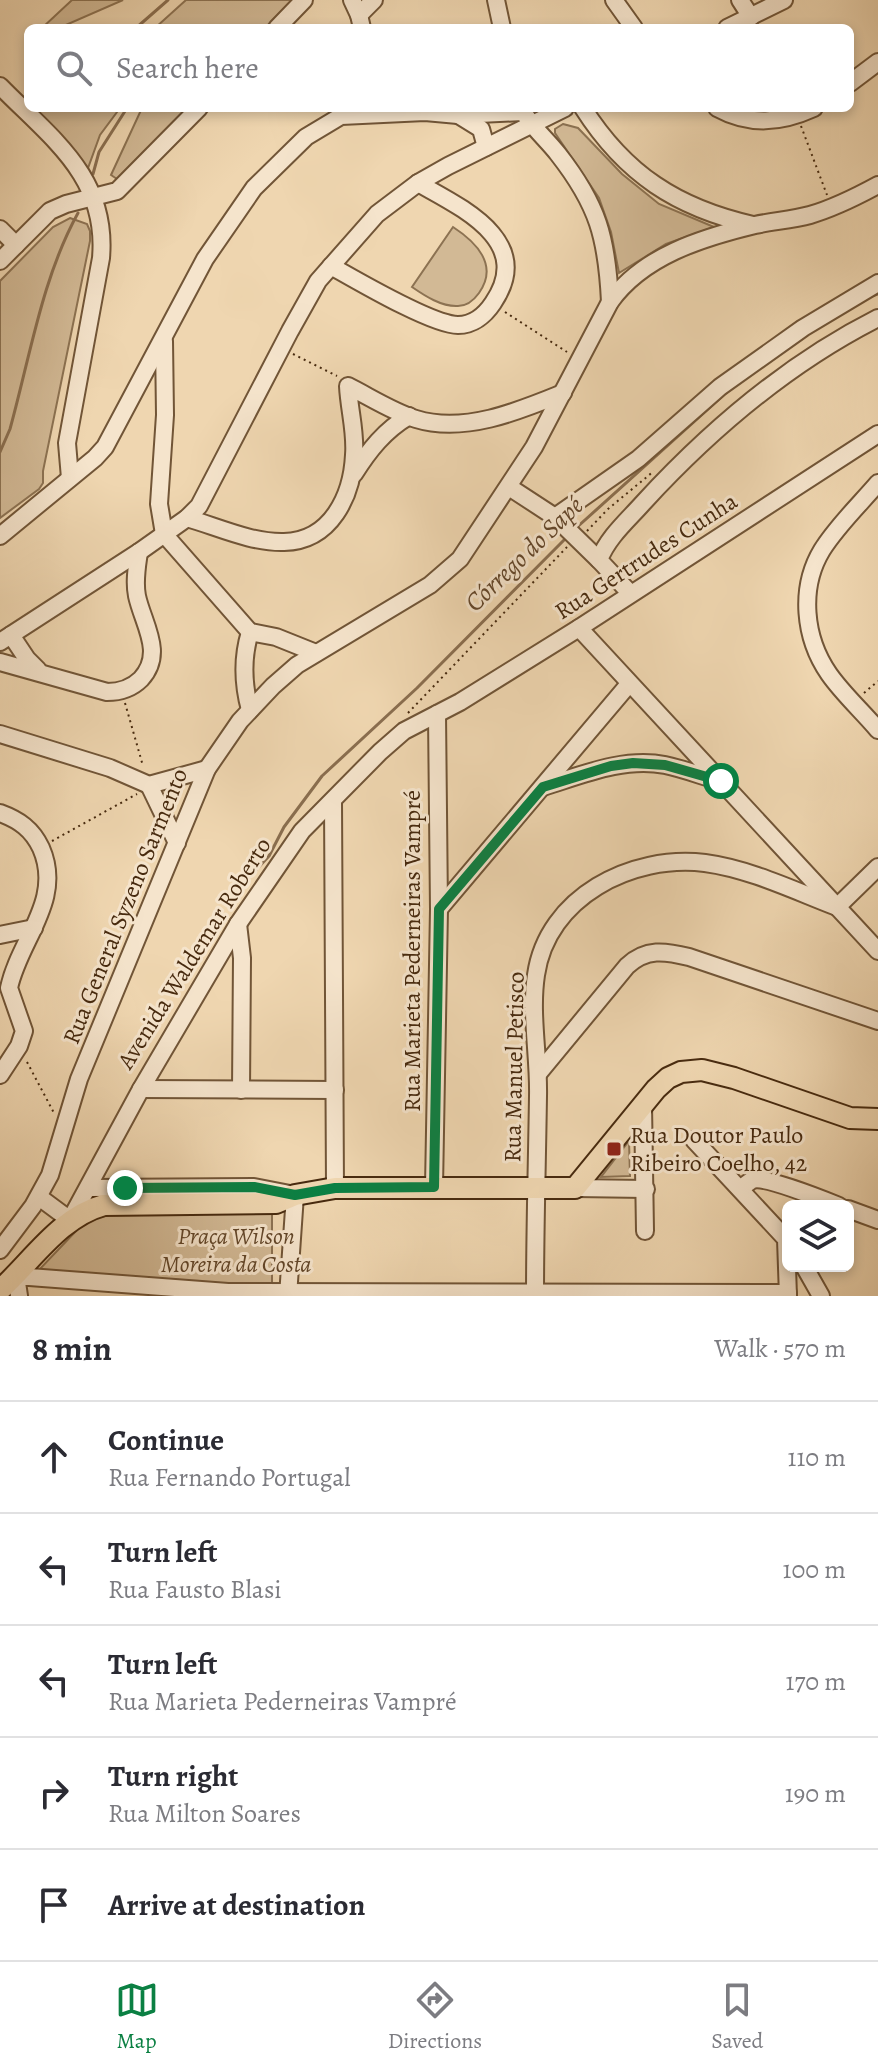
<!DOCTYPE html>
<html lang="en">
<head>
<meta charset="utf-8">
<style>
  :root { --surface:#fff; --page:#f2f2f3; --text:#2b2b33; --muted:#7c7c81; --line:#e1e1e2; --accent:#0b8043 }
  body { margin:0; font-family:Alegreya,serif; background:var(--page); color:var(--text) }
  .controls { position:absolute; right:24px; bottom:24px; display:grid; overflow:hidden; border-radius:12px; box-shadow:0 4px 12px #0003 }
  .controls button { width:72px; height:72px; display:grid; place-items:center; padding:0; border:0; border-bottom:2px solid var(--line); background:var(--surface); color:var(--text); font:40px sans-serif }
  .stop { position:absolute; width:24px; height:24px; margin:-18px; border:6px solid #0b8043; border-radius:50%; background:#fff }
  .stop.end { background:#0b8043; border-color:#fff; box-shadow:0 2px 8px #0008 }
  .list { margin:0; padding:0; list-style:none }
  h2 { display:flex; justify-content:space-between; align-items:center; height:104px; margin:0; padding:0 32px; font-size:34px }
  h2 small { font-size:26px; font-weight:400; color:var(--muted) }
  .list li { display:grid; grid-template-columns:52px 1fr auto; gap:24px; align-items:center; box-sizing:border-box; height:112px; padding:0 32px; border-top:2px solid var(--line) }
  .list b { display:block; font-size:30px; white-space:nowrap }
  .list p { margin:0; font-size:26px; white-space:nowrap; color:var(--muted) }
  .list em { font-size:26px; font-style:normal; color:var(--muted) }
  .icon { flex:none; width:44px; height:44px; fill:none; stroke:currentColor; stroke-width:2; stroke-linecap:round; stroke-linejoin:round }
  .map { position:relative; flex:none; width:878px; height:1296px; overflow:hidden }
  .search { position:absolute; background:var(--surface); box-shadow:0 4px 12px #0003; left:24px; right:24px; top:24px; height:88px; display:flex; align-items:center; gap:20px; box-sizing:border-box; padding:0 28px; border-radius:12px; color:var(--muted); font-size:30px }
  .sheet { height:664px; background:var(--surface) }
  nav { display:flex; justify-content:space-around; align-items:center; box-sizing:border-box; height:112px; border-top:2px solid var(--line); background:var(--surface); font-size:22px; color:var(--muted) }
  nav a { display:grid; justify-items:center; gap:4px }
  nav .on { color:var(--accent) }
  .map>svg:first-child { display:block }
  .green { fill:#d2b995; stroke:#8c7252; stroke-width:2 }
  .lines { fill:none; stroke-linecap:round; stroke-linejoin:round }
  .stream { stroke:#8a6e4f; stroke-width:3 }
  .minor-casing { stroke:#715537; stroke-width:20 }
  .major-casing { stroke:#472a0f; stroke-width:24 }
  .path { stroke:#472a0f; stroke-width:2; stroke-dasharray:2 4; stroke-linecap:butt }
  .minor { stroke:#f5e4cc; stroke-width:16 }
  .major { stroke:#efd6b0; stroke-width:20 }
  .route { stroke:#0b8043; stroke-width:10 }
  .poi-dot { fill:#8f2418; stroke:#f5e4cc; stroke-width:3 }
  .labels { text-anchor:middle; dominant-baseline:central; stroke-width:6; stroke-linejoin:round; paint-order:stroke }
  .street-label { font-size:24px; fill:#472a0f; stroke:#f5e4cc }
  .poi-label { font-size:24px; fill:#472a0f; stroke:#f5e4cc; text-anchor:start }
  .park-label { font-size:24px; font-style:italic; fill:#63472a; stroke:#f5e4cc }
  .water-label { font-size:26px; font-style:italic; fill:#63462a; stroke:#f5e4cc }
</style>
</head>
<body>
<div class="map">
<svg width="878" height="1296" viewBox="0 0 878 1296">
  <rect width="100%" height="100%" fill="#efd6b0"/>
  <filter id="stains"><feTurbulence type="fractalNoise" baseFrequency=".0025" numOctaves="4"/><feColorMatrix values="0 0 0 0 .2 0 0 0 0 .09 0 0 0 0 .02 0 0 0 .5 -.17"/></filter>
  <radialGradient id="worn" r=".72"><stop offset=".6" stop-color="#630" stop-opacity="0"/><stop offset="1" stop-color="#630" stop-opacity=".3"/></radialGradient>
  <g class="green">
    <polygon points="72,0 123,0 59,28 42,28"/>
    <polygon points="186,0 292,0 265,28 155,28"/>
    <polygon points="32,108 120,108 100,135 88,168"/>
    <polygon points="142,108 187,108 117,179 111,175"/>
    <polygon points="563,124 578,128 622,174 659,204 714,227 666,244 619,273 611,232 599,198 555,133 555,129"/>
    <polygon points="70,218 87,224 90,231 90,241 43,471 43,483 39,489 0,518 0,281 53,227"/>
    <path d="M453,227C476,242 499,265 479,293C474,300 467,306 458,306C442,307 425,296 412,287Z"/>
    <polygon points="629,1141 630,1176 601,1177"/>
    <polygon points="123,1212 272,1213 272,1285 213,1284 37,1272 77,1230 91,1219"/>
  </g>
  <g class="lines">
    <g class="stream">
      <polyline points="136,28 168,0"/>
      <polyline points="93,174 99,152 127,108"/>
      <polyline points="869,297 878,294"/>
      <path d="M0,452L10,429C30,357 42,278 78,213"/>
      <polyline points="575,529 727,392"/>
      <polyline points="238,889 269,856 284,827 322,776 417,688 567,537"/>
    </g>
    <defs>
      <g id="minor">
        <polyline points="352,0 359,15 362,28"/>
        <polyline points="496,0 502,28"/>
        <polyline points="614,0 634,28"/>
        <polyline points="740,0 751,17"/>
        <polyline points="359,15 374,0"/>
        <polyline points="277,28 304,0"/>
        <polyline points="727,28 784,0"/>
        <polyline points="850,83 878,62"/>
        <path d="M0,86C52,139 108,177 101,258L67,443L70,478"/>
        <path d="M583,108C625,174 677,208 753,225"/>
        <path d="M717,108C750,126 781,123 814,108"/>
        <polyline points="460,116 481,129 486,147"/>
        <path d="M526,116C535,130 548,141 558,154C598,205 607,238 610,302"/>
        <polyline points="0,229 16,245"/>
        <polyline points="0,261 50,211 66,204 117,191 199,108"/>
        <path d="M331,266C356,280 432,325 458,325C473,325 485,315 493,303C535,241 462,208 418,183"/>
        <polyline points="164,341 165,415 159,504 164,534 250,632"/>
        <path d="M354,474C369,450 385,430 409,416"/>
        <path d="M878,483C860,504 837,526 822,550C799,588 804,638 829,674C843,694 862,711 878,730"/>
        <polyline points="509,487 555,517 599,560"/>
        <polyline points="555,517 638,459 720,387 803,328 878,283"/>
        <path d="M187,518C218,527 252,543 284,542C331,541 352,496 354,455C356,432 349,409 348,386C370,397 393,412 416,419C464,434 519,411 563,393"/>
        <polyline points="0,536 95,458 105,447 205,259 254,188 306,137 341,116 425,112 458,115 523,112"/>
        <path d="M630,593L599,560C608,537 627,521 643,503C711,429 789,363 878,318"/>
        <polyline points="579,628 878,951"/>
        <path d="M250,632C242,658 243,684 250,710"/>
        <polyline points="250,632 276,637 316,653"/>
        <polyline points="11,635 27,659 38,670"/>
        <polyline points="0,642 139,552 187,518 199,506 290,331 318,281 377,214 418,183 448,166 565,108"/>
        <path d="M0,662L107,692C119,692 132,688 141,679C165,653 143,624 137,596C134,581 137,566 139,552"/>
        <polyline points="0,734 110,768 149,785 207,769"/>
        <polyline points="149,785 177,843"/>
        <path d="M543,787C582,775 623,757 665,765C684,769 702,776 720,781"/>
        <polyline points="333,801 335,1188"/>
        <path d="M0,813C19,820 32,829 41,848C64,900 19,940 9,988L24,1031L19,1046L0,1075"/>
        <polyline points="439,909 629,684"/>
        <polyline points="238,924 242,958 241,1090"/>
        <polyline points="0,935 34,928"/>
        <path d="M538,1074L627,966C646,948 665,951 689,957L878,1021"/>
        <polyline points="141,1089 335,1090"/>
        <polyline points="643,1105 645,1231"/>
        <polyline points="694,1140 786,1239 788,1296"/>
        <polyline points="434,1187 439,909 437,714"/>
        <polyline points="89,1188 254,1187 295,1195 288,1296"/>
        <polyline points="575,1188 646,1189"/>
        <path d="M742,1188C744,1186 749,1182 752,1180C765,1176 824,1200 839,1206"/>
        <polyline points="39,1197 70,1220 141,1089 238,924 302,831 380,752 404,731 460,702 579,628 878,434"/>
        <polyline points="848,1209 878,1220"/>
        <path d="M0,1250L33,1206L50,1175L79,1079L207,769L240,721L273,686L297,665L430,585L460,559L534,447L610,302C643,256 701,238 755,225C773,221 792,220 810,215C834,208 856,197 878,185"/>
        <polyline points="804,1266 821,1296"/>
        <polyline points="19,1296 16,1276 228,1292 788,1293"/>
        <path d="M535,1296C535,1229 537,1163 538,1096C539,1056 530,1014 536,975C547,897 632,854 705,863C750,869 795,891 837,907L878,867"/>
      </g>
      <path id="major" d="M0,1290C33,1260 60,1217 104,1205L276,1203L295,1195L335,1188H575L656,1089L668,1078L681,1072L702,1070L734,1078L850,1118L878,1119"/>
    </defs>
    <use href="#minor" class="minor-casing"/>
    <use href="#major" class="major-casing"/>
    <g class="path">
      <polyline points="801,126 827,195"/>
      <polyline points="505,312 567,352"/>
      <polyline points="293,354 337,376"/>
      <polyline points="587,531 608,509 654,471"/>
      <polyline points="864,693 878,681"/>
      <polyline points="125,703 143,766"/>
      <polyline points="408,713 567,547"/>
      <polyline points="52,841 137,794"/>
      <polyline points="27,1062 54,1113"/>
    </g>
    <use href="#minor" class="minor"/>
    <use href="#major" class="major"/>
  </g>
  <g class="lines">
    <polyline class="route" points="125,1188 254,1187 295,1195 335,1188 434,1187 439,909 543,787 611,766 633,763 665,765 721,781"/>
  </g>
  <rect class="poi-dot" x="606" y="1141" width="16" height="16" rx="4"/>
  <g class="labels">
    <g class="street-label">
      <text transform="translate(646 556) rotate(-33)">Rua Gertrudes Cunha</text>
      <text transform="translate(125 906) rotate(-68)">Rua General Syzeno Sarmento</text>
      <text transform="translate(412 951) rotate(-90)">Rua Marieta Pederneiras Vampré</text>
      <text transform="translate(194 953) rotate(-58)">Avenida Waldemar Roberto</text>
      <text transform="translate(514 1067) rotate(-89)">Rua Manuel Petisco</text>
    </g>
    <g class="poi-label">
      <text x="630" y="1135">Rua Doutor Paulo<tspan x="630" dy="28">Ribeiro Coelho, 42</tspan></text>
    </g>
    <g class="park-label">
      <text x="236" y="1236">Praça Wilson<tspan x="236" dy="28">Moreira da Costa</tspan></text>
    </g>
    <g class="water-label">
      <text transform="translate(524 554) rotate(-44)">Córrego do Sapé</text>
    </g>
  </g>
  <rect width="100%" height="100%" filter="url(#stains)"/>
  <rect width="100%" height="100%" fill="url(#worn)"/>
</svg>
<div class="controls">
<button><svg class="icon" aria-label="layers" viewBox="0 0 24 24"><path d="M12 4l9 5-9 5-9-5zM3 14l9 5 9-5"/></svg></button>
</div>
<div class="stop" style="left:721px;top:781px"></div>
<div class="stop end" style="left:125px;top:1188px"></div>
<div class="search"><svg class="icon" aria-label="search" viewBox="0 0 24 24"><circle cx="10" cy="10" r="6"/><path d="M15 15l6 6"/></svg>Search here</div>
</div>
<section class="sheet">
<h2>8 min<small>Walk · 570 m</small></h2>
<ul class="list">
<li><svg class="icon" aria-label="ahead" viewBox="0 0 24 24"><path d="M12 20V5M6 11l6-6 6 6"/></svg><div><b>Continue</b><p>Rua Fernando Portugal</p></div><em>110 m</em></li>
<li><svg class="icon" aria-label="left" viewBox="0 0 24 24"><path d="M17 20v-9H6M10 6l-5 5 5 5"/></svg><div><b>Turn left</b><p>Rua Fausto Blasi</p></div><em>100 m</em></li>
<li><svg class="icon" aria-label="left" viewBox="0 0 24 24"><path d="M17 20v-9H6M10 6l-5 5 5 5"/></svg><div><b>Turn left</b><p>Rua Marieta Pederneiras Vampré</p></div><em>170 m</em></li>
<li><svg class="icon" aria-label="right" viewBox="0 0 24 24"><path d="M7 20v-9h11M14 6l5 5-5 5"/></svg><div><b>Turn right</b><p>Rua Milton Soares</p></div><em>190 m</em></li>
<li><svg class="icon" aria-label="arrive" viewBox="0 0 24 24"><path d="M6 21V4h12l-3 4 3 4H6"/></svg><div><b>Arrive at destination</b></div></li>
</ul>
</section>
<nav>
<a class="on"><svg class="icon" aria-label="map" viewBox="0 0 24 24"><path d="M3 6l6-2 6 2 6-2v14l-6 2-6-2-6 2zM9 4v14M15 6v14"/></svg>Map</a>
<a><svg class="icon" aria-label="directions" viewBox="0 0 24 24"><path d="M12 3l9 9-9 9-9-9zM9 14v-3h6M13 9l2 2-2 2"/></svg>Directions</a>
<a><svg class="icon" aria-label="saved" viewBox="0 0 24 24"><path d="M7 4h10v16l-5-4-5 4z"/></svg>Saved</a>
</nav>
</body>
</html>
